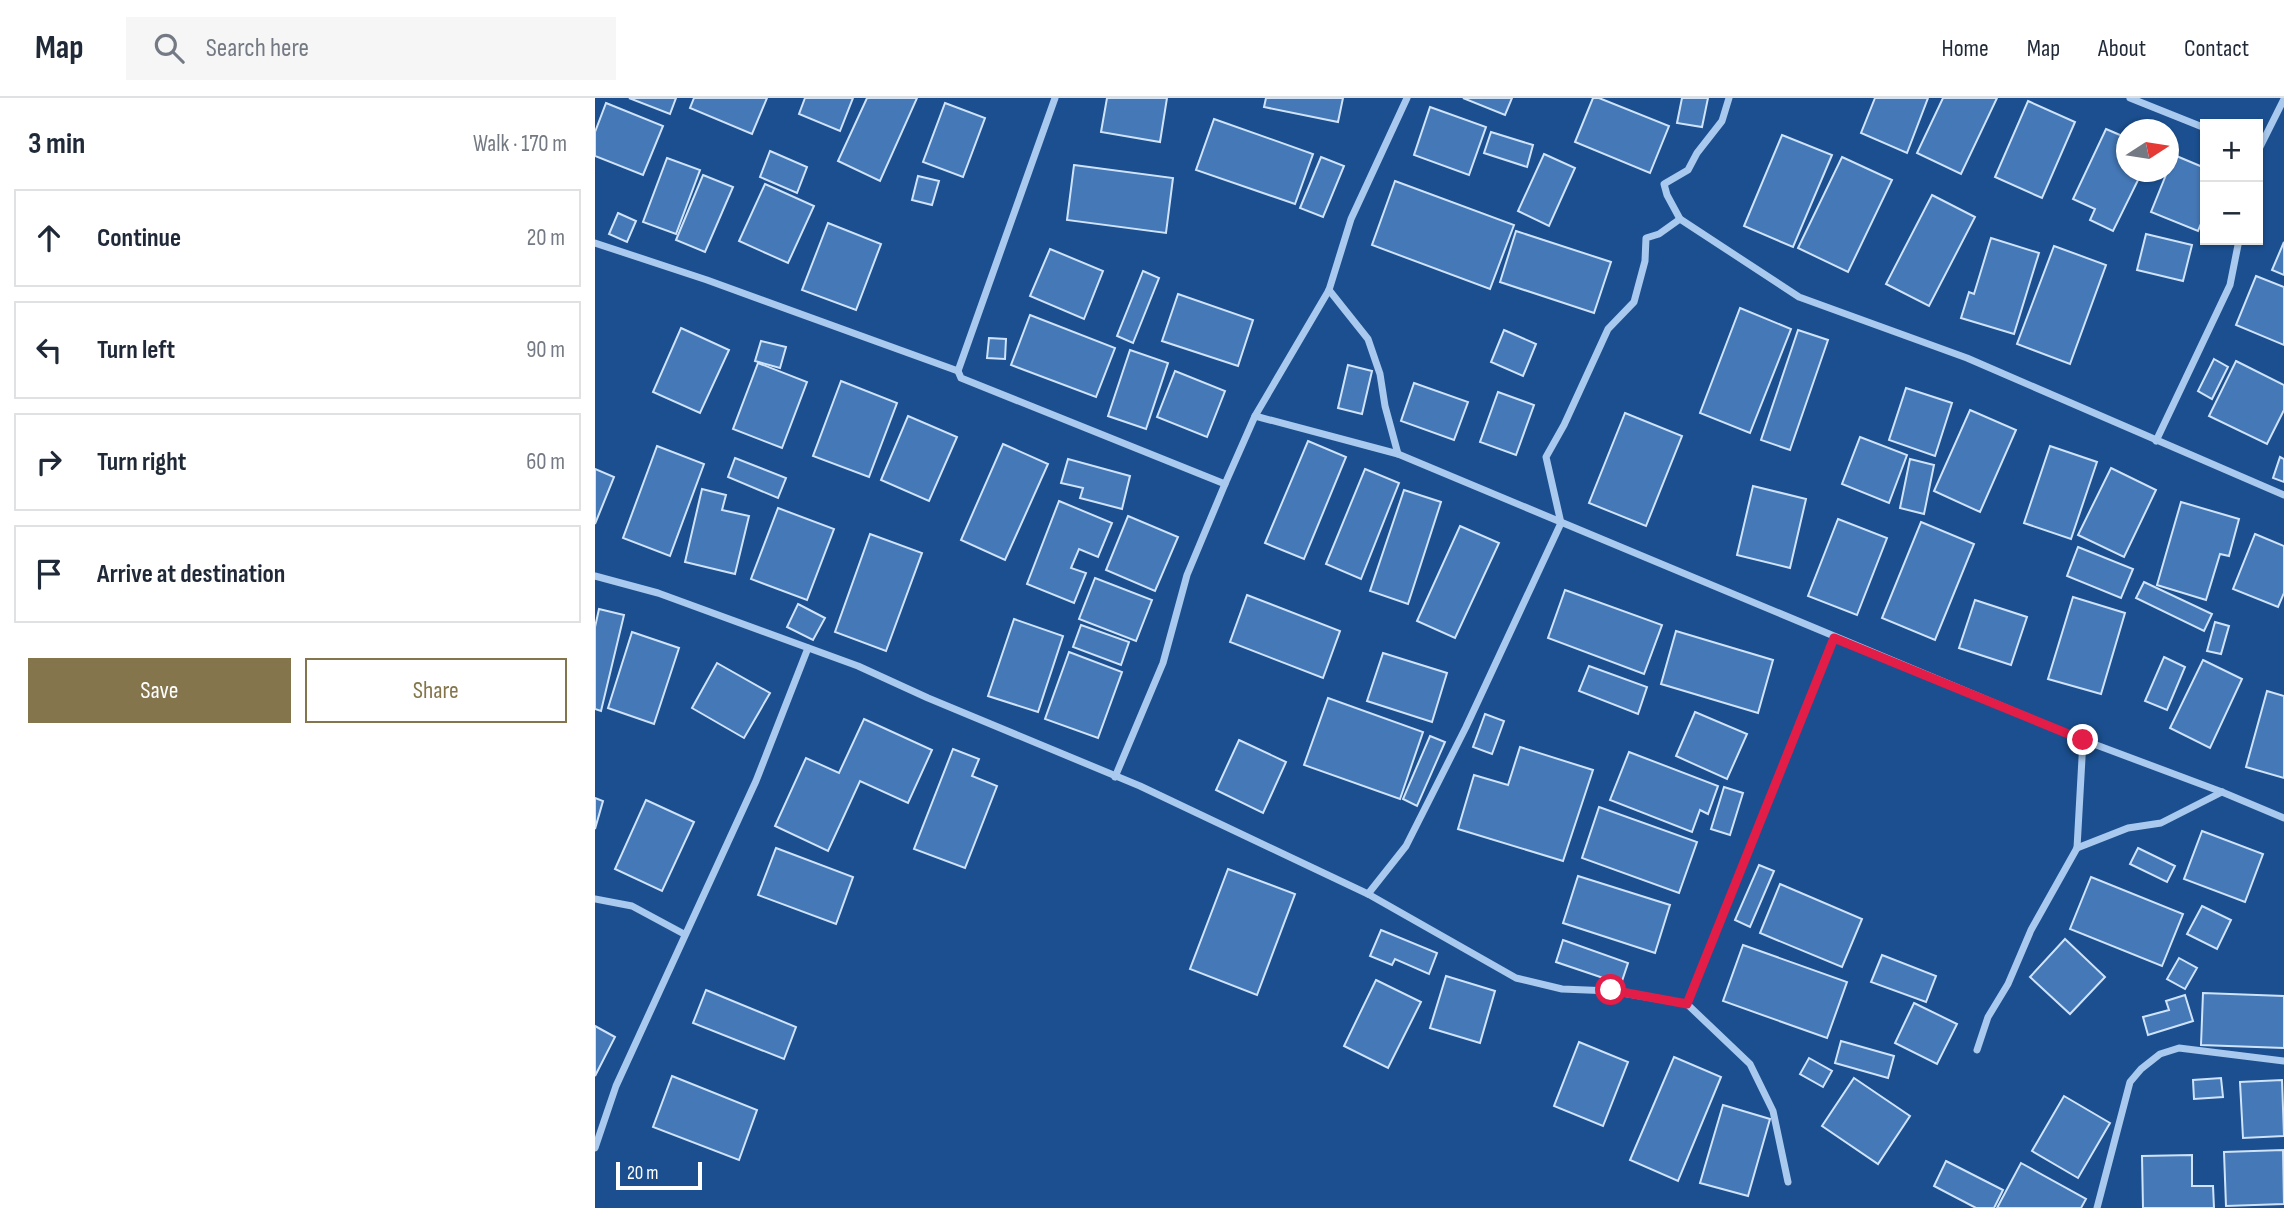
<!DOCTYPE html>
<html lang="en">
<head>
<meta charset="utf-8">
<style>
  :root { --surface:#fff; --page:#f6f6f7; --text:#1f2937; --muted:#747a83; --line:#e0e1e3; --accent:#84754c }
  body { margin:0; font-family:"Sofia Sans Condensed",sans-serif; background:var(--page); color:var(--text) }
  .controls { position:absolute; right:21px; top:21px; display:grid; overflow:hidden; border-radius:0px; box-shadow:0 2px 5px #0004 }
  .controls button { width:63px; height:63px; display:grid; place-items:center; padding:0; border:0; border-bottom:2px solid var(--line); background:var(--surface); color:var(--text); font:35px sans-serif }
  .compass { position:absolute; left:1521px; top:21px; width:63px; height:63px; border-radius:50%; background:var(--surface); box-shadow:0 2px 5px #0004; rotate:78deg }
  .scale { position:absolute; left:21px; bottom:18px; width:86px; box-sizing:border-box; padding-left:7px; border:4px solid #fff; border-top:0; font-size:19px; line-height:24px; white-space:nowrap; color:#fff; -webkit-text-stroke:5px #1b4f8f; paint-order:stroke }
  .stop { position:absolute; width:21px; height:21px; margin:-16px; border:5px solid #e11d48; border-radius:50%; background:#fff }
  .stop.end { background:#e11d48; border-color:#fff; box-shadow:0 2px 7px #0008 }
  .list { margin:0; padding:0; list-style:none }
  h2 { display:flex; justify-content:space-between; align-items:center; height:91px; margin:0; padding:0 28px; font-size:30px }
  h2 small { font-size:23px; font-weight:400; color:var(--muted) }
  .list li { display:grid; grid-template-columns:46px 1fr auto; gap:21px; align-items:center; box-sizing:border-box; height:98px; margin:0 14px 14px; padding:0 14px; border:2px solid var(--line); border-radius:0px }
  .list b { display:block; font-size:26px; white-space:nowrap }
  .list em { font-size:23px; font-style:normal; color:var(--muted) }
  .actions { display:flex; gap:14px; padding:21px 28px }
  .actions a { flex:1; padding:16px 0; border:2px solid var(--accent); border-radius:0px; text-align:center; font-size:24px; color:var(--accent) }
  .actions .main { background:var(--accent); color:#fff }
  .icon { flex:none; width:38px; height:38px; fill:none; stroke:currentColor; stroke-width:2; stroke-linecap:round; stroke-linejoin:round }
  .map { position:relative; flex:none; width:1689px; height:1110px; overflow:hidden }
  header { display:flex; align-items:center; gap:42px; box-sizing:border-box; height:98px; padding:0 35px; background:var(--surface); border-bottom:2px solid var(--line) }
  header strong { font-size:33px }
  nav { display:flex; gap:38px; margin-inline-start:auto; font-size:24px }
  .search { width:490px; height:63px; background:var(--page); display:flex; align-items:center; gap:18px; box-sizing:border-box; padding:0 24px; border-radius:0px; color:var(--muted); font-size:26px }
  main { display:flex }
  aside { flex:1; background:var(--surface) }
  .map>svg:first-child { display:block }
  .building { fill:#4478b7; stroke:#cfe3fa; stroke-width:2 }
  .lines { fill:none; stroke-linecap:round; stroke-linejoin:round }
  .minor { stroke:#a9c9ee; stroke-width:7 }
  .route { stroke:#e11d48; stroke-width:9 }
</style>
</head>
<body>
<header>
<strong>Map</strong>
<div class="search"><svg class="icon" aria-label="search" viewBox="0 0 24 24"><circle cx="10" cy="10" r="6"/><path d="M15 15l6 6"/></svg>Search here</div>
<nav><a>Home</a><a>Map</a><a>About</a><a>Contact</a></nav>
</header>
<main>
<aside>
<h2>3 min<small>Walk · 170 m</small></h2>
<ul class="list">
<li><svg class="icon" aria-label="ahead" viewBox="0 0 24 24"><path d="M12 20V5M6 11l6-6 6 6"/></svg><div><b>Continue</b></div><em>20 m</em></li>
<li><svg class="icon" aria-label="left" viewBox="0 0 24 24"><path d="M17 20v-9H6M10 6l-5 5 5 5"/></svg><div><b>Turn left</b></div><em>90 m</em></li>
<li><svg class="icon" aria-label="right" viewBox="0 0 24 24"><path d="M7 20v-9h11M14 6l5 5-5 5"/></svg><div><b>Turn right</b></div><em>60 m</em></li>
<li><svg class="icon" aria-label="arrive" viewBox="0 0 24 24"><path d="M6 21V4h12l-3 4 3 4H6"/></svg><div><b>Arrive at destination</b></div></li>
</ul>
<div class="actions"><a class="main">Save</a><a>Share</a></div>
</aside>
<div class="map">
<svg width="1689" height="1110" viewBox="0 0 1689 1110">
  <rect width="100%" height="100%" fill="#1b4f8f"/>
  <g class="building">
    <polygon points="34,0 81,0 75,16"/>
    <polygon points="99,0 172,0 157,36 95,10"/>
    <polygon points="210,0 258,0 245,33 204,16"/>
    <polygon points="272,0 322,0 285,83 243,63"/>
    <polygon points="512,0 572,0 565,44 506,34"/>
    <polygon points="671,0 748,0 743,24 669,9"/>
    <polygon points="868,0 917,0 910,17"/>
    <polygon points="998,0 1004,0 1074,28 1055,75 980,44"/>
    <polygon points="1087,0 1113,0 1107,29 1082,25"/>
    <polygon points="1280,0 1333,0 1312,55 1266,35"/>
    <polygon points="1348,0 1402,0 1366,76 1322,55"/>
    <polygon points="1433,3 1480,24 1447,100 1400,79"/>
    <polygon points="11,5 68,28 48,77 0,58 0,34"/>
    <polygon points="350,5 390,20 368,79 328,64"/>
    <polygon points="835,9 891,29 874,77 819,57"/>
    <polygon points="619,21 718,56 700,106 601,72"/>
    <polygon points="1511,31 1532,40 1532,74 1547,74 1518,133 1495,122 1500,111 1478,101"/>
    <polygon points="896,34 938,47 932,69 889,55"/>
    <polygon points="1187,37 1237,57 1198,149 1149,128"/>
    <polygon points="175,53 212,69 202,95 165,79"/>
    <polygon points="949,56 980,70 954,128 923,113"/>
    <polygon points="1579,57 1610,70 1610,116 1603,133 1556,114"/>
    <polygon points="726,59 749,68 728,119 705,110"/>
    <polygon points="1247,59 1297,82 1253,174 1203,150"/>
    <polygon points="72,60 105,72 81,136 48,124"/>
    <polygon points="479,67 578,80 571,135 472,122"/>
    <polygon points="108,77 138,89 110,154 81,142"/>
    <polygon points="323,78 344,83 337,107 317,102"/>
    <polygon points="800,83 919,127 895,191 777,147"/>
    <polygon points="170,86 219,108 193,165 144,143"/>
    <polygon points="1337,97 1380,119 1334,208 1291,186"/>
    <polygon points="23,115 41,123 32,144 14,136"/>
    <polygon points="233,125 286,146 261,212 207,192"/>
    <polygon points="921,133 1016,164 999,215 905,184"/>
    <polygon points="1551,136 1597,147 1588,183 1542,172"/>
    <polygon points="1396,140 1444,155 1419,236 1366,220 1374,194 1379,196"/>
    <polygon points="1689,144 1689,177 1677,172"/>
    <polygon points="1459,148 1511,167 1475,266 1422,246"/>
    <polygon points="455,151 508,173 489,221 435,198"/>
    <polygon points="548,173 564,180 538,245 522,238"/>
    <polygon points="1661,178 1689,189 1689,247 1641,227"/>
    <polygon points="583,196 658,222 643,268 567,243"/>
    <polygon points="1145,210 1196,231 1155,335 1105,315"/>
    <polygon points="435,217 520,250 501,299 416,267"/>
    <polygon points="86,230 134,252 105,315 58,294"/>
    <polygon points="909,232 941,246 928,278 896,264"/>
    <polygon points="1203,232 1233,242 1195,352 1166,342"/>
    <polygon points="394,240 411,241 410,261 392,260"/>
    <polygon points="166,243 191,249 185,270 160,263"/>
    <polygon points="535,252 573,265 551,331 513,318"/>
    <polygon points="1619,261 1633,269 1617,301 1603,293"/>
    <polygon points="1641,263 1689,287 1689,312 1672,346 1614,318"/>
    <polygon points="163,265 212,284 187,350 138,331"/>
    <polygon points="753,267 777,273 767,316 743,310"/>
    <polygon points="580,273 630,293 612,339 562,319"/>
    <polygon points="246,283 302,305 274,379 218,358"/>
    <polygon points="819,285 873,304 859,342 806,323"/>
    <polygon points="1311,290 1357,305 1340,358 1294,342"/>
    <polygon points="903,294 939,307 921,357 885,344"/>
    <polygon points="1375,312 1421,332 1385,414 1339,393"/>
    <polygon points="1030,315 1087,338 1051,428 994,405"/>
    <polygon points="313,318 362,339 334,403 286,382"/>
    <polygon points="1265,339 1312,357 1294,405 1247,386"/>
    <polygon points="713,343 751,359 709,461 670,445"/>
    <polygon points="408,346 453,366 410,462 366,442"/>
    <polygon points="62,348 109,366 75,458 28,440"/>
    <polygon points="1455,348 1502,364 1476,441 1429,425"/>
    <polygon points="1685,359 1689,361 1689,384 1678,380"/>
    <polygon points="140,360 191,380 183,400 133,379"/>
    <polygon points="473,361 535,378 527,411 485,400 488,390 466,385"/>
    <polygon points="1315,361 1339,367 1329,416 1305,410"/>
    <polygon points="1516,370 1561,392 1529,459 1483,437"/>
    <polygon points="0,371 19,379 0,426"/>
    <polygon points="770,371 804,385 766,481 731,466"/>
    <polygon points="1158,388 1211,401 1195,470 1142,457"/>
    <polygon points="107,391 131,397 127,412 154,418 140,476 90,464"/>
    <polygon points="809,392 846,404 813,506 775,493"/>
    <polygon points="464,403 517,425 503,459 484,451 476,470 491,475 479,505 432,486"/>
    <polygon points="1586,404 1644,421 1634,458 1625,456 1611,502 1562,487"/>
    <polygon points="183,410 239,431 212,502 156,481"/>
    <polygon points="533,418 583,439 560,493 511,472"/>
    <polygon points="1243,421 1292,440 1262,517 1213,498"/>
    <polygon points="1326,424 1379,446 1340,542 1287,520"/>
    <polygon points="865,428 904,445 860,540 822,523"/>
    <polygon points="275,436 327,455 291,553 240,534"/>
    <polygon points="1660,436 1689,448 1689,495 1683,509 1638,491"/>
    <polygon points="1483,449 1538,471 1526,500 1472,478"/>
    <polygon points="500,480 557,502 541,543 484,521"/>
    <polygon points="1549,484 1617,516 1609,533 1541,500"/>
    <polygon points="970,492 1067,527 1049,576 953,540"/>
    <polygon points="652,497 745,533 728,580 635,544"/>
    <polygon points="1478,499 1530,515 1506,596 1453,581"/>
    <polygon points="1380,502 1432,519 1416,567 1364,550"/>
    <polygon points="203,506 230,520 218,542 192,529"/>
    <polygon points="4,511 29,517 6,613 0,611 0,529"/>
    <polygon points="419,521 468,538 443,614 393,598"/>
    <polygon points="1620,524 1634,528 1626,556 1612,553"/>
    <polygon points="486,527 534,544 526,567 478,549"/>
    <polygon points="1081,533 1178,562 1163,615 1066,586"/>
    <polygon points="37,534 84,550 59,626 13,610"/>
    <polygon points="474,554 527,574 503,640 450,621"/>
    <polygon points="788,555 852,575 837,624 772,603"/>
    <polygon points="1569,559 1590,569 1572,612 1550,603"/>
    <polygon points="1608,562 1647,581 1615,650 1575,630"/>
    <polygon points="122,565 175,595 149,640 97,610"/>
    <polygon points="994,568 1052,589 1043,616 984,593"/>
    <polygon points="1672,593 1689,598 1689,680 1651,669"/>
    <polygon points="733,600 828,634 805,701 709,667"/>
    <polygon points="1100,614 1152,636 1132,681 1081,658"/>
    <polygon points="890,616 909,623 897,656 878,649"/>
    <polygon points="269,621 337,652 313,705 265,683 233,753 180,728 211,660 244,675"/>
    <polygon points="835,638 850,644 822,708 808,701"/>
    <polygon points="644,642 691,664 668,715 621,692"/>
    <polygon points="925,649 998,672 968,763 863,731 879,677 913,687"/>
    <polygon points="358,651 384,661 377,678 402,688 370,770 319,751"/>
    <polygon points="1034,654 1123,688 1113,716 1105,712 1097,734 1015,702"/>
    <polygon points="1129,689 1148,695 1135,737 1116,731"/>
    <polygon points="0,700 8,703 0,731"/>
    <polygon points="51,702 99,724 67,793 20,771"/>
    <polygon points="1004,709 1102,744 1084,795 987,760"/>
    <polygon points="1607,733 1668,756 1650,804 1589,781"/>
    <polygon points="181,750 258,779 241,826 163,797"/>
    <polygon points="1543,750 1580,768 1572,784 1535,766"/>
    <polygon points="1164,767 1179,773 1155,829 1140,822"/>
    <polygon points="633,771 700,796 662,897 595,871"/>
    <polygon points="983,778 1075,807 1060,855 968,825"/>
    <polygon points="1496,779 1588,816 1567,868 1475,831"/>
    <polygon points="1185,786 1267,821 1247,869 1165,835"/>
    <polygon points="1607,808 1636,822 1622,851 1592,836"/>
    <polygon points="786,832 842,855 834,876 800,861 797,867 775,858"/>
    <polygon points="1470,841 1510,879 1475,916 1435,879"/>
    <polygon points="968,842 1033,865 1026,886 961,864"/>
    <polygon points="1148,847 1252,884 1232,940 1128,903"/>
    <polygon points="1287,857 1341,878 1331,904 1276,884"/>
    <polygon points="1584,860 1602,870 1590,891 1572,881"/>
    <polygon points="851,878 900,893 885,945 835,930"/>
    <polygon points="781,882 826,904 793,970 749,948"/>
    <polygon points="111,892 201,929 189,961 98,925"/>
    <polygon points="1608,895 1689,898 1689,950 1606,947"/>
    <polygon points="1590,897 1598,923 1553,937 1548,919 1574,912 1571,903"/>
    <polygon points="1319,905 1362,926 1342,966 1300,945"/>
    <polygon points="0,928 20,939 0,978"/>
    <polygon points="1246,943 1299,958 1293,980 1240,965"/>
    <polygon points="984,944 1033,964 1008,1028 959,1008"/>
    <polygon points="1079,959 1126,979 1083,1083 1035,1062"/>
    <polygon points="1214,960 1237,973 1228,989 1205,976"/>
    <polygon points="77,978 162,1012 144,1062 58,1029"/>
    <polygon points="1259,980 1315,1018 1283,1066 1227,1028"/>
    <polygon points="1626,980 1628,999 1599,1001 1598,982"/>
    <polygon points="1687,982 1689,1038 1648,1040 1645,984"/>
    <polygon points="1469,998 1515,1025 1483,1080 1437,1053"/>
    <polygon points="1128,1007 1175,1021 1153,1098 1105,1085"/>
    <polygon points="1688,1052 1689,1106 1631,1108 1629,1054"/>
    <polygon points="1597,1057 1597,1088 1618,1088 1619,1110 1548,1110 1547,1058"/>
    <polygon points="1351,1063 1408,1092 1399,1110 1381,1110 1339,1088"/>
    <polygon points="1426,1065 1491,1101 1486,1110 1402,1110"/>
  </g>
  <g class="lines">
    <g class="minor">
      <polyline points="1134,0 1127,23 1102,55 1093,72 1069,86 1072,97 1085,121 1204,199 1372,260 1689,397"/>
      <polyline points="1535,0 1610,30"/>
      <polyline points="1663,53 1689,1"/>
      <polyline points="0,145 112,182 363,273 366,280 630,386"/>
      <polyline points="734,192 773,241 785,276 790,308 803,356"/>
      <polyline points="363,273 460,0"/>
      <polyline points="660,318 803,356 1488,642 1627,694 1689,720"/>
      <polyline points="1561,343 1635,187 1644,142"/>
      <polyline points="0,478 63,495 263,568 333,600 545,688 773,796 921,880 967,891 1016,893 1092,906 1155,966 1178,1013 1193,1084"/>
      <polyline points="520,679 568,565 592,477 630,386 660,318 734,192 756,121 812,0"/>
      <polyline points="1482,750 1533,730 1566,725 1627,694"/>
      <polyline points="773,796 811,748 871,629 966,425 951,359 969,327 1013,231 1039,204 1050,163 1051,140 1064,136 1085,121"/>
      <polyline points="0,801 37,808 89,836"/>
      <polyline points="1092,906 1239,539"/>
      <polyline points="1382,952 1393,919 1413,886 1436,832 1482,750 1488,642"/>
      <polyline points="0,1050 21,988 161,683 213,550"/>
      <polyline points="1502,1110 1535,984 1546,971 1565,956 1584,950 1689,963"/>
    </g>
  </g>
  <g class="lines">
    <polyline class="route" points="1016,892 1092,906 1239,540 1488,642"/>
  </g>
</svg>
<div class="controls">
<button>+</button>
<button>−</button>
</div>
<svg class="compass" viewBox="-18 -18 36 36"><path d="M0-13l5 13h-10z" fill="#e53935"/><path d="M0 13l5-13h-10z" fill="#747a83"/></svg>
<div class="scale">20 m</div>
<div class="stop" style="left:1016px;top:892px"></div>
<div class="stop end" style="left:1488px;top:642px"></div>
</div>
</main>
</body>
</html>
